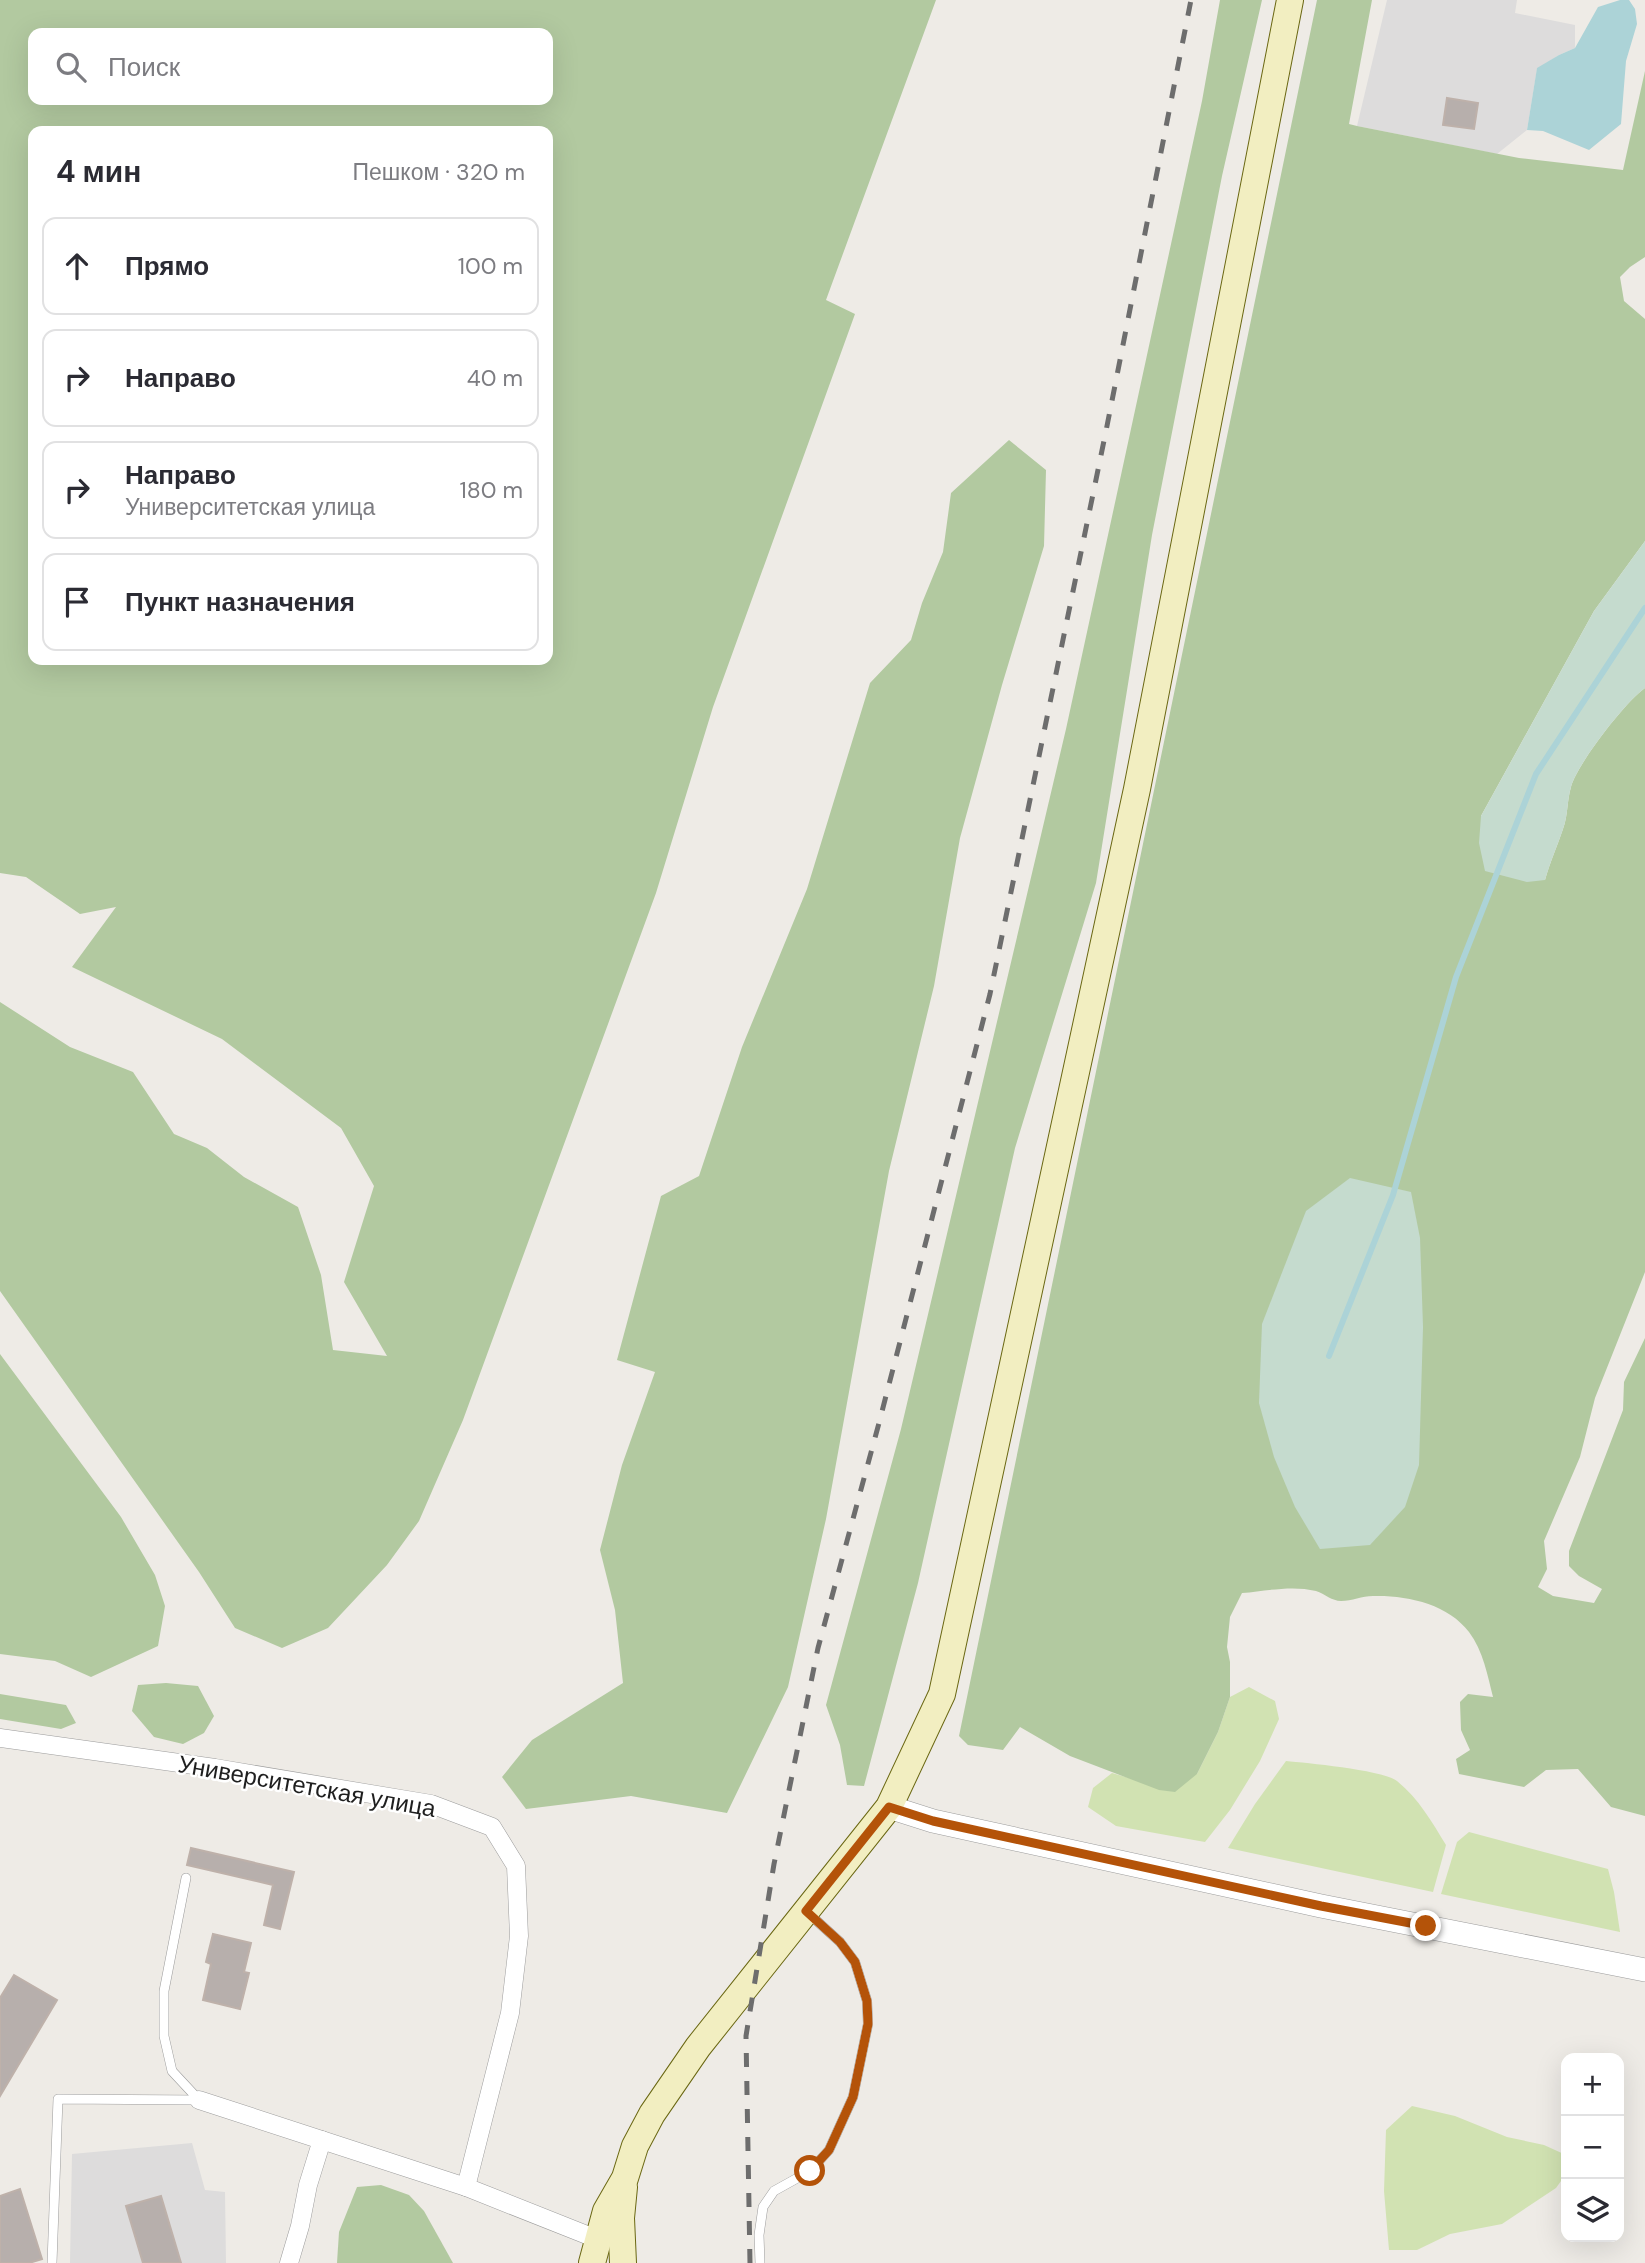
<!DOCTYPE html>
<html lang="ru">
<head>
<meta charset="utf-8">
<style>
  :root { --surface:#fff; --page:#f7f7f7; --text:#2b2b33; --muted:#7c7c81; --line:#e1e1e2 }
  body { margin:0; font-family:"DM Sans",sans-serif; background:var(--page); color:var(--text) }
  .controls { position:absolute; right:21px; bottom:21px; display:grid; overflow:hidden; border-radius:14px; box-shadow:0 7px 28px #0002 }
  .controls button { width:63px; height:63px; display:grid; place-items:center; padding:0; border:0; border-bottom:2px solid var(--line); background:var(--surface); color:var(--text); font:35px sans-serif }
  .stop { position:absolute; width:21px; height:21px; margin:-16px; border:5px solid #b45309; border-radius:50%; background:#fff }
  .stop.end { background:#b45309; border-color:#fff; box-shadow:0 2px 7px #0008 }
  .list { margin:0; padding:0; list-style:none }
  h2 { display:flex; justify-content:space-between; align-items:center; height:91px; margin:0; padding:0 28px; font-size:30px }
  h2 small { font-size:23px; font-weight:400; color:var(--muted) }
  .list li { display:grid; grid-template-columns:46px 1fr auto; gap:21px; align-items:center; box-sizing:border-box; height:98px; margin:0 14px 14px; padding:0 14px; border:2px solid var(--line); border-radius:14px }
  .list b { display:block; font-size:26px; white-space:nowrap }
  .list p { margin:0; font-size:23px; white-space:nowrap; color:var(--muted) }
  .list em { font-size:23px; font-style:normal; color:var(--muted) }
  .icon { flex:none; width:38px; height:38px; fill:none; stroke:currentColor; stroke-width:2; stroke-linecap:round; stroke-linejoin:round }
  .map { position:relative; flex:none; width:1645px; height:2263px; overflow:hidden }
  .search { position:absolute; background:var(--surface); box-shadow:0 7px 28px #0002; left:28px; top:28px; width:525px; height:77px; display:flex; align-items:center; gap:18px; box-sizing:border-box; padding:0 24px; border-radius:14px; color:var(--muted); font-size:26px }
  .panel { position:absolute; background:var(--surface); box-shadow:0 7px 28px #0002; left:28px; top:126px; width:525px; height:539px; border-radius:14px }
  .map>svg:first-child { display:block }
  .residential { fill:#dddcdc }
  .grass { fill:#d1e2b2 }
  .forest { fill:#b2c9a0; fill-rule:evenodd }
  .wetland { fill:#c5dbce }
  .water { fill:#acd3d7 }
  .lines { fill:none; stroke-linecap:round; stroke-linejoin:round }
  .stream { stroke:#acd3d7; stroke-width:6 }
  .building { fill:#b7afac; stroke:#beb1aa; stroke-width:2 }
  .service-casing { stroke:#9c9c9c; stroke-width:10 }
  .minor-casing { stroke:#9c9c9c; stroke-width:19 }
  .tertiary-casing { stroke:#9c9c9c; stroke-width:24 }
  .secondary-casing { stroke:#6a6712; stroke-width:28 }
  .service { stroke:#fff; stroke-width:9 }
  .minor { stroke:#fff; stroke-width:18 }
  .tertiary { stroke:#fff; stroke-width:23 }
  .secondary { stroke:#f2eec1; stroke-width:26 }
  .rail { stroke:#6d6d6d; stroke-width:5; stroke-dasharray:14 14; stroke-linecap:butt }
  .route { stroke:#b45309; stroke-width:9 }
  .labels { text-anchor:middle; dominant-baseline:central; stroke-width:5; stroke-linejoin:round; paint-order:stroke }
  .street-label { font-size:24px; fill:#1f1f1f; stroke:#fff }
</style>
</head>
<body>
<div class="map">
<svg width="1645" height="2263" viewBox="0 0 1645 2263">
  <rect width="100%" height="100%" fill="#eeebe6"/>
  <g class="residential">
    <polygon points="1387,0 1517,0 1515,13 1575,25 1575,48 1559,55 1537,69 1527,130 1497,154 1357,126"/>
    <polygon points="192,2143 205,2190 225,2192 226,2263 70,2263 72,2154"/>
  </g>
  <g class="grass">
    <polygon points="1249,1687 1275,1701 1279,1719 1260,1761 1230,1810 1205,1842 1116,1826 1088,1807 1093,1788 1112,1773 1136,1780 1197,1774 1218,1732 1230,1697"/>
    <path d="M1286,1761C1307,1763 1383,1770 1397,1781C1419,1799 1432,1822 1446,1845L1433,1892L1228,1848L1255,1804Z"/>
    <polygon points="1469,1832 1608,1869 1614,1892 1620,1932 1441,1894 1457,1842"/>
    <polygon points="1412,2106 1455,2116 1507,2137 1544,2145 1566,2155 1566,2174 1556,2188 1502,2224 1450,2234 1417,2250 1389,2250 1384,2191 1386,2130"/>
  </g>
  <g class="forest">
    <path d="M0,0H936L826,300L855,314L713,707L656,893L463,1420L419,1521L387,1565L328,1628L282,1648L235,1628L199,1572L0,1291V1002L70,1047L133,1072L174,1134L207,1148L244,1177L298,1207L321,1275L333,1350L387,1356L344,1282L374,1186L341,1128L222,1039L72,967L116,907L80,914L26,877L0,873ZM548,33V100H33V33ZM33,131H548V660H33Z"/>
    <polygon points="1220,0 1262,0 1222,176 1152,535 1096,883 1015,1148 918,1583 864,1786 847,1785 840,1745 826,1705 901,1429 1066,729 1202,101"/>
    <path d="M1317,0H1372L1349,124L1357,126L1519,158L1623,170L1645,71V257L1630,267L1620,277L1624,301L1645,319V541L1594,611L1481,816L1545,880C1550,862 1557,847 1563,829C1568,816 1567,800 1571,787C1577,764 1626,701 1645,688V1272L1595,1398L1580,1457L1544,1541L1547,1569L1538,1587L1553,1596L1594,1603L1602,1589L1579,1576L1569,1566V1551L1623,1410L1624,1382L1645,1338V1816L1611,1807L1578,1769L1546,1770L1524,1787L1459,1774L1456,1759L1470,1750L1461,1730L1460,1702L1468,1694L1493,1697C1488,1677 1483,1650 1469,1632C1448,1604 1407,1595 1373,1596C1362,1596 1352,1601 1341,1601C1332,1601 1325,1594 1316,1591C1292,1585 1266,1591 1242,1593L1230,1617L1227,1647L1230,1662V1697L1218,1732L1197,1774L1175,1792L1159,1790L1070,1756L1020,1727L1003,1750L968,1745L959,1736Z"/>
    <polygon points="1009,440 1046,470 1044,546 1002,685 960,838 934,986 889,1171 826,1519 788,1687 727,1813 631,1796 526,1809 502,1777 532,1740 623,1683 615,1610 600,1550 622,1465 655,1372 617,1360 661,1196 699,1176 742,1047 807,889 870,683 911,640 922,603 943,552 951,493"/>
    <polygon points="0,1354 121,1517 155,1575 165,1606 158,1646 91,1677 55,1661 0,1654"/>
    <polygon points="166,1683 198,1686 214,1716 204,1733 183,1744 154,1737 132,1711 138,1685"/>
    <polygon points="0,1694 66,1705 76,1723 61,1729 0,1719"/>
    <polygon points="381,2185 409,2195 424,2211 453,2263 337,2263 339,2232 357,2187"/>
  </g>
  <g class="wetland">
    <path d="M1645,541V688C1626,701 1577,764 1571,787C1567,800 1568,816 1563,829C1557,847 1550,862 1545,880L1527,882L1485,871L1479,843L1481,816L1594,611Z"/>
    <polygon points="1350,1178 1411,1192 1420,1238 1423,1327 1419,1465 1405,1507 1370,1545 1320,1549 1295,1507 1274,1457 1259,1403 1262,1324 1306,1211"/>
  </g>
  <polygon class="water" points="1620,0 1629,0 1635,9 1637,24 1626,61 1621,124 1589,150 1543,131 1527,130 1537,68 1559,55 1575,48 1598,7"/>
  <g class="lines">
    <polyline class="stream" points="1329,1356 1393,1195 1456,977 1536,774 1645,608"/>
  </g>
  <g class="building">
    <polygon points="1447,98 1478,103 1474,129 1443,125"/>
    <polygon points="191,1848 294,1872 280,1929 264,1925 273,1885 187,1865"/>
    <polygon points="213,1934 251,1943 244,1972 249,1973 240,2009 203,2000 211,1964 206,1962"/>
    <polygon points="14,1975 57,2000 0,2096 0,1998"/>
    <polygon points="20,2189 42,2259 29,2263 0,2263 0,2196"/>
    <polygon points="161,2196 181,2263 143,2263 126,2206"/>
  </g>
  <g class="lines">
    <defs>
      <g id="service">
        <polyline points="186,1878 164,1991 164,2036 172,2071 199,2100"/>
        <polyline points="52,2263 58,2099 199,2100"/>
        <polyline points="760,2263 759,2235 763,2207 774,2191 810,2171 829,2150 853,2097 868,2024 867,2001 855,1962 840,1942 807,1912"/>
      </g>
      <g id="minor">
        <polyline points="0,1738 215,1768 431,1804 492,1827 516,1866 519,1936 510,2013 466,2187"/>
        <polyline points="199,2100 466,2187 597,2239"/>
        <polyline points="289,2263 300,2226 308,2185 322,2140"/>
      </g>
      <polyline id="tertiary" points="889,1807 933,1821 1321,1906 1645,1970"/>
      <g id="secondary">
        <polyline points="592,2263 606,2211 625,2178 635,2146 652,2114 698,2047 889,1807 942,1694 1137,789 1290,0"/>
        <polyline points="623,2263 621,2218 624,2187"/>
      </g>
    </defs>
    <use href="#service" class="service-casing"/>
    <use href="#minor" class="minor-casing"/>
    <use href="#tertiary" class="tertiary-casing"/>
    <use href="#secondary" class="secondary-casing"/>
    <use href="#service" class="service"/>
    <use href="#minor" class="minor"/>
    <use href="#tertiary" class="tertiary"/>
    <use href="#secondary" class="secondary"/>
    <polyline class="rail" points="750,2263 746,2036 774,1864 818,1648 879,1423 990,994 1106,431 1191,0"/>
  </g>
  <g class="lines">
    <polyline class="route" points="810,2171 829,2150 853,2097 868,2024 867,2001 855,1962 840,1942 806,1911 889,1807 933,1821 1321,1906 1426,1926"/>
  </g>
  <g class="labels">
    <g class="street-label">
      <text transform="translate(307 1786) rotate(10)">Университетская улица</text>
    </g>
  </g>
</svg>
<div class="controls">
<button>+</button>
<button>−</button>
<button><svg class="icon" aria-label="layers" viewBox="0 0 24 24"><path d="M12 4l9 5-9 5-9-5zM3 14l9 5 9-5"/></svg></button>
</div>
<div class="stop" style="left:810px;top:2171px"></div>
<div class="stop end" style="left:1426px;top:1926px"></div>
<div class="search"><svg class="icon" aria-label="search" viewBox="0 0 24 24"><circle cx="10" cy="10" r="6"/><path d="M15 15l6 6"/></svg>Поиск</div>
<section class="panel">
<h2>4 мин<small>Пешком · 320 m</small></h2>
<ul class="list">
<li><svg class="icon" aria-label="ahead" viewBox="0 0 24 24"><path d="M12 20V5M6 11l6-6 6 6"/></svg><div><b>Прямо</b></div><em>100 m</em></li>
<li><svg class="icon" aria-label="right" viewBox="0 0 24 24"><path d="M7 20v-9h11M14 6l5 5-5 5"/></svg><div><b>Направо</b></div><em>40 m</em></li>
<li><svg class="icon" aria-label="right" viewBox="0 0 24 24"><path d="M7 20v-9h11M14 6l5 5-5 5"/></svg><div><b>Направо</b><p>Университетская улица</p></div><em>180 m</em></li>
<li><svg class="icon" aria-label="arrive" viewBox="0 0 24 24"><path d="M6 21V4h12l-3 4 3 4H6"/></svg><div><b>Пункт назначения</b></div></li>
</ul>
</section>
</div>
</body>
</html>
